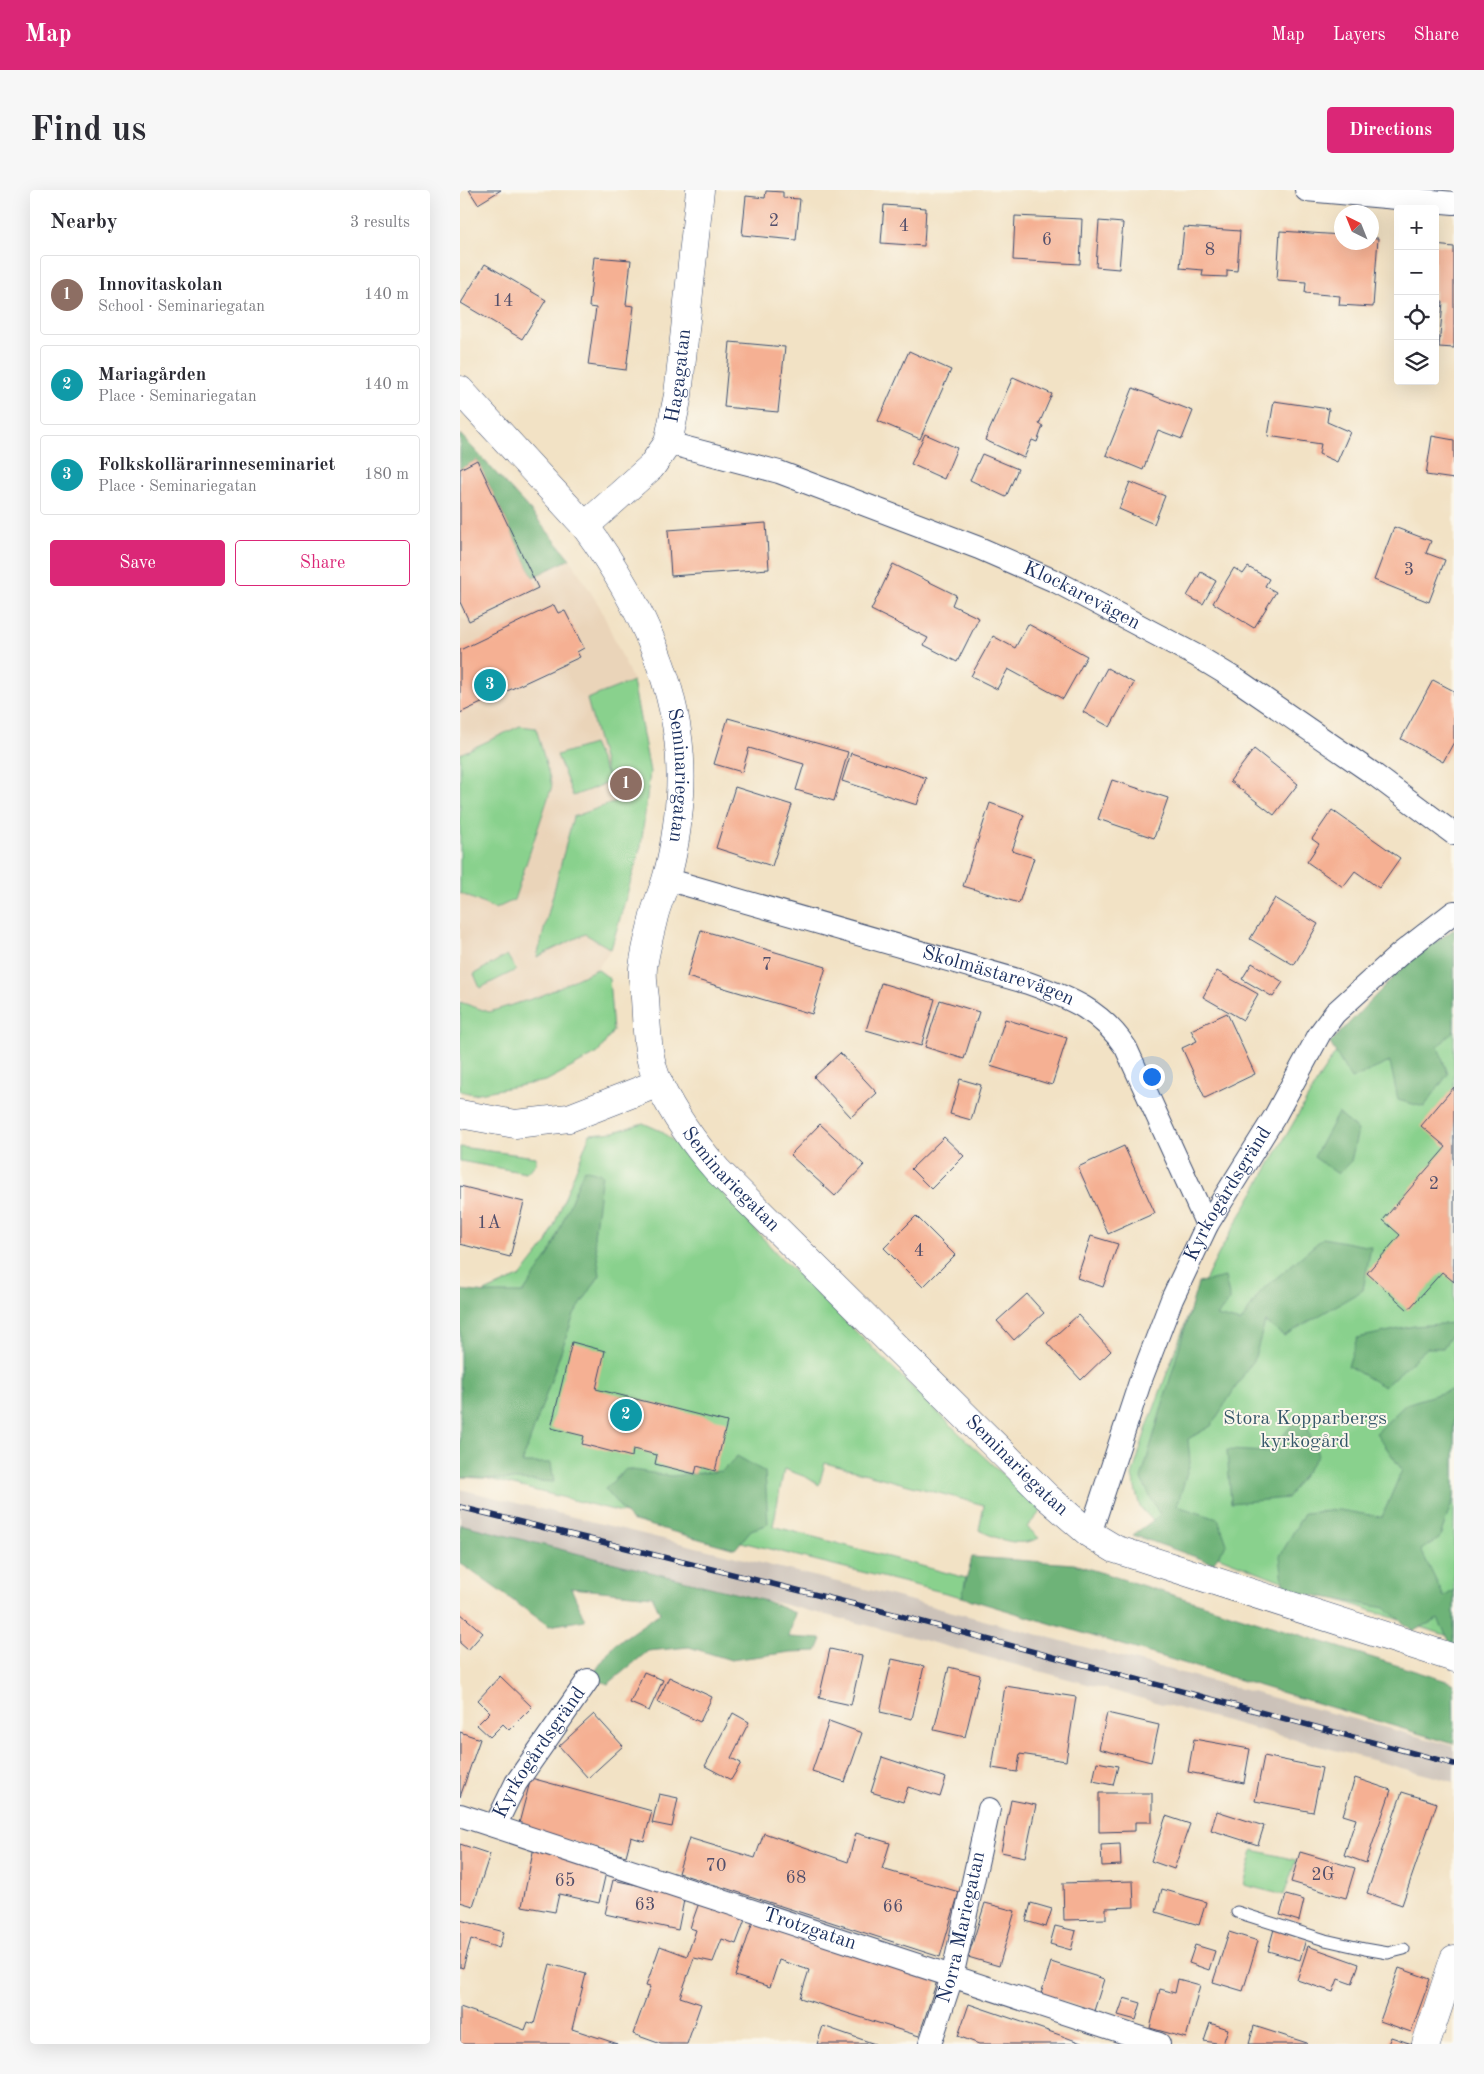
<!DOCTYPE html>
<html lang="en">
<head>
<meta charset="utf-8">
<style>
  :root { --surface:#fff; --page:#f7f7f7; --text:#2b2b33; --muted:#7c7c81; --line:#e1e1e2; --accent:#db2777 }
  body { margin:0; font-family:"Old Standard TT",serif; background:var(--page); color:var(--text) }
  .controls { position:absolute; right:15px; top:15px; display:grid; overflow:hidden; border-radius:5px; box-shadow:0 5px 20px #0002 }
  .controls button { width:45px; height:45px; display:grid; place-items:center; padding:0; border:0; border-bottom:1px solid var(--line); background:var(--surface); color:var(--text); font:25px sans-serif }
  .compass { position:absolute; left:874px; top:15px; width:45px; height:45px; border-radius:50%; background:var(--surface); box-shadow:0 5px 20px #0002; rotate:317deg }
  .you { position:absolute; left:691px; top:886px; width:18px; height:18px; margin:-12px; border:4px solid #fff; border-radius:50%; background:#1a73e8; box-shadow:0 0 0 8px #1a73e833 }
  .badge { display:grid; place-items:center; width:32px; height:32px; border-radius:50%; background:var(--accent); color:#fff; font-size:16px; font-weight:700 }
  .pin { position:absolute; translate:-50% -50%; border:2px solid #fff; box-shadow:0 1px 5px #0006 }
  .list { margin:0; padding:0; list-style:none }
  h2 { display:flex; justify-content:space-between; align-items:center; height:65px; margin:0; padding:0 20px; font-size:21px }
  h2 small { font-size:16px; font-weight:400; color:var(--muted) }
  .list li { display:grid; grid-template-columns:32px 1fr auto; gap:15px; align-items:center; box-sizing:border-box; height:80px; margin:0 10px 10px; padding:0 10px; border:1px solid var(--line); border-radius:5px }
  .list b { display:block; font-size:19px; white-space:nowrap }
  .list p { margin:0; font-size:16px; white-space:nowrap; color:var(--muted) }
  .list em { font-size:16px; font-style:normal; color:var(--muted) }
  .actions { display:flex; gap:10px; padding:15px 20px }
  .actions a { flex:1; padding:11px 0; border:1px solid var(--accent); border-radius:5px; text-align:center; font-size:18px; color:var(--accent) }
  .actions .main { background:var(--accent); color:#fff }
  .icon { flex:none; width:28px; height:28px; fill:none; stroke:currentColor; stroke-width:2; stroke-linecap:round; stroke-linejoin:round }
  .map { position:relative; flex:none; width:994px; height:1854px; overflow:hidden; border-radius:5px }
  header { display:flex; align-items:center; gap:30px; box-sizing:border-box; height:70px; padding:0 25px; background:var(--accent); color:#fff }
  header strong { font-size:24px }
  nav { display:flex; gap:28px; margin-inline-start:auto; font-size:18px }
  .intro { display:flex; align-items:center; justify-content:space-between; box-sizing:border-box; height:120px; padding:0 30px }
  h1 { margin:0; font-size:35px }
  .button { padding:12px 22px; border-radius:5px; background:var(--accent); color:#fff; font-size:18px; font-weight:700 }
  main { display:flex; gap:30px; padding:0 30px }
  aside { flex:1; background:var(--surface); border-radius:5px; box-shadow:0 5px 20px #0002 }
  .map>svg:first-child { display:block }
  .built { fill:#ead4b9 }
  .industrial { fill:#ccc2b9 }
  .green { fill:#89d18d; stroke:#528076 }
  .forest { fill:#6eb378; stroke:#44716b }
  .building { fill:#f5b093 }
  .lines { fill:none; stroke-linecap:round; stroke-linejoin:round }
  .lane-casing { stroke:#3b4a6d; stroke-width:13 }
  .street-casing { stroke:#3b4a6d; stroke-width:24 }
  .secondary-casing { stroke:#3b4a6d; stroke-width:29 }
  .lane { stroke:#fff; stroke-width:11 }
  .street { stroke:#fff; stroke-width:22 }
  .secondary { stroke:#fff; stroke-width:28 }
  .rail-casing { stroke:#1b2f5e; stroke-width:5.5 }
  .rail { stroke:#fbf7ec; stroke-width:4; stroke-dasharray:11; stroke-linecap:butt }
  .labels { text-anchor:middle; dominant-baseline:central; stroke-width:4; stroke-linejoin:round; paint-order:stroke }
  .number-label { font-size:18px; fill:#524f6b }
  .street-label { font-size:20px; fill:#1b2f5e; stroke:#fbf7ec }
  .park-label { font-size:20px; fill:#36586a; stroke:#fbf7ec }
</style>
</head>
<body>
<header>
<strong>Map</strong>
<nav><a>Map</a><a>Layers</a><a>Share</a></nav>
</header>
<div class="intro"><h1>Find us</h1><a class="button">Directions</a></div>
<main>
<aside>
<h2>Nearby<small>3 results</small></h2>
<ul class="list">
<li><span class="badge" style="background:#8d6e63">1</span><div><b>Innovitaskolan</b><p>School · Seminariegatan</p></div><em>140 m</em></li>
<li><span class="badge" style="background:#0f9aa8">2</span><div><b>Mariagården</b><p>Place · Seminariegatan</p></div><em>140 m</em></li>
<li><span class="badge" style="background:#0f9aa8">3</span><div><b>Folkskollärarinneseminariet</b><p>Place · Seminariegatan</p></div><em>180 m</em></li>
</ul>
<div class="actions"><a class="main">Save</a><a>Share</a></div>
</aside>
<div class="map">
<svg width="994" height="1854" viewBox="0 0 994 1854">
  <rect width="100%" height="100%" fill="#fbf7ec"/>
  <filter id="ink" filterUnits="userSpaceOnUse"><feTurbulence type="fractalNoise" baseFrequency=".02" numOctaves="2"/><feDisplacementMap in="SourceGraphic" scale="10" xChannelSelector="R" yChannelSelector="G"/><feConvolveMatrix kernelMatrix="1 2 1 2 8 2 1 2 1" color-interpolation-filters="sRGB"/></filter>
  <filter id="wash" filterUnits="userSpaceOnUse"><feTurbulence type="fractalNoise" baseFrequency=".0096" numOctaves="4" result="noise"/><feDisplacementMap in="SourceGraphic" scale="20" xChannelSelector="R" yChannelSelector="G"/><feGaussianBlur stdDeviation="1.12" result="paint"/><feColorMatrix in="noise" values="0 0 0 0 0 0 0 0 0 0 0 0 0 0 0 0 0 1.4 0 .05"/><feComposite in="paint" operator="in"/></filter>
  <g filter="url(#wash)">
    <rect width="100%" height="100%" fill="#f2e2c5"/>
    <polygon class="built" points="110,369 140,417 173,491 190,582 181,656 151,759 137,779 81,806 29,822 0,812 0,703 35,719 60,536 0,564 0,523 119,468 117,462 124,458 105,421 98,423 94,415 0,460 0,428 9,431 78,398 73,387"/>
    <polygon class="industrial" points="0,1299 422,1403 994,1556 994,1592 414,1437 0,1334"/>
    <g class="green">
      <polygon points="173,491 190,582 181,656 151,759 125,744 77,767 113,627 155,612 150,592 113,606 97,565 133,554 148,587 127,509"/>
      <polygon points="60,536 76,538 92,596 54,710 35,719 0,703 0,564"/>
      <polygon points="994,755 994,1448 819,1390 708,1347 680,1317 672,1286 686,1240 731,1118 760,1061 862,883 900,826"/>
      <polygon points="47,765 56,780 20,798 14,784"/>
      <polygon points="137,779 149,788 153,841 138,863 86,891 13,904 0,901 0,812 29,822 81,806"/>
      <path d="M183,933L201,941L223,959L318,1065L509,1253L582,1320L567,1337L579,1348C559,1358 537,1349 519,1340L524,1315L365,1273L359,1295L346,1287L324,1279L313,1336L506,1388L502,1407L9,1284L0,1100L20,1104L61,1086L87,1053L130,944L154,942Z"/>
      <polygon points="0,957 76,967 76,974 66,983 0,971"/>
      <polygon points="793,1660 836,1670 824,1705 784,1695"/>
    </g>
    <g class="forest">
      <polygon points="0,244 69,319 110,369 73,387 17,270 0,279"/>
      <polygon points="994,739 994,840 978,857 988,884 964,917 938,910 930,872 891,889 870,853 946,774"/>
      <polygon points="878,923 898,940 891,971 878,984 854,967"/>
      <polygon points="124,979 142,984 134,1046 140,1085 114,1125 62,1273 91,1273 94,1292 0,1287 0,1100 26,1103 63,1103 90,1063"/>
      <polygon points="863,1048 911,1057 903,1100 824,1146 805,1132 795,1167 751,1236 728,1249 730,1273 717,1316 758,1329 767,1354 753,1373 673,1345 700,1325 681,1289 738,1093 765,1087 770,1110 757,1126 781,1132 801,1101"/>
      <polygon points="994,1133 994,1140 983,1158 967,1158 924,1197 888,1176 897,1148 954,1136"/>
      <polygon points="994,1199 994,1307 979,1349 961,1360 984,1407 994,1400 994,1456 992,1456 978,1429 953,1441 925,1418 824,1400 820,1366 844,1323 879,1320 922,1327 942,1280 916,1243 946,1214"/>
      <polygon points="842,1223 858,1265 827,1308 771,1313 767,1260 809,1262"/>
      <polygon points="277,1266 305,1282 308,1334 291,1340 275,1359 171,1330 145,1299 166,1279 211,1286 262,1281"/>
      <polygon points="0,1334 306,1411 335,1423 329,1447 362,1449 357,1461 331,1462 271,1470 229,1457 188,1461 148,1494 131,1487 154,1455 200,1423 192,1406 111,1398 125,1430 89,1436 0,1373"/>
      <polygon points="512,1367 614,1374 993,1493 994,1554 502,1407"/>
    </g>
    <g id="blocks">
      <g class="building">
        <polygon points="9,0 41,0 18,14"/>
        <polygon points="306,1 323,2 323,8 340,9 336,50 282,45 286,6 305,8"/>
        <polygon points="424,15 466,18 464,56 421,53"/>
        <polygon points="555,26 622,29 620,74 553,70"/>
        <polygon points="639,31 663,33 659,79 636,77"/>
        <polygon points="724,37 780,41 777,81 767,80 767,87 742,86 743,80 720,78"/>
        <polygon points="820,41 882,45 882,52 912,52 912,48 918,48 913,117 879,115 880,106 845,103 846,92 817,90"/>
        <polygon points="975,55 994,57 994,158 979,157 983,112 975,112"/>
        <polygon points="134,67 171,70 166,115 174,116 166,180 128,175 136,118 129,117"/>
        <polygon points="25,74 86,110 62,149 1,113"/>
        <polygon points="270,152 325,157 318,222 264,217"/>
        <polygon points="449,161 491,180 460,249 418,231"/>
        <polygon points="553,187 592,204 579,234 583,236 577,252 572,250 564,268 525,250"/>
        <polygon points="673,198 733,221 722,249 698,240 683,280 646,265"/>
        <polygon points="814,211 869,219 867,232 890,242 877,272 859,264 861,254 808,246"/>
        <polygon points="465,244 497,258 484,289 451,274"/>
        <polygon points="972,246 994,250 994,289 966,285"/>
        <polygon points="522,264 558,279 546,307 510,290"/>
        <polygon points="17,270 78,398 9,431 0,412 0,279"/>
        <polygon points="670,292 705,306 694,334 659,319"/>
        <polygon points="306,333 309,379 211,386 208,340"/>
        <polygon points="934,337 971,351 966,363 985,370 969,412 914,390"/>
        <polygon points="433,374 496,405 492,415 519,428 497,472 464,455 468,448 411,420"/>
        <polygon points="788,377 809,389 805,396 816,402 794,438 753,413 774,378 783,384"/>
        <polygon points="741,382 756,391 743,414 727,406"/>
        <polygon points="94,415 98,423 105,421 124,458 117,462 120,467 0,523 0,460"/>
        <polygon points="568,434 627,466 603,509 548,479 537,499 511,486 533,446 555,458"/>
        <polygon points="647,478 674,493 650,537 623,522"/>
        <polygon points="973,490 994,501 994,552 983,572 941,549"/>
        <polygon points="268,528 388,562 374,611 336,600 344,574 289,558 282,582 254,574"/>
        <polygon points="794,559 838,594 814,625 770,591"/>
        <polygon points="391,563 466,588 457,615 382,591"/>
        <polygon points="652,590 708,608 694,648 638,629"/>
        <polygon points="275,597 332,615 312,676 256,658"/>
        <polygon points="530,613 564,625 552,661 574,668 559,713 503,696"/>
        <polygon points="872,620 940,668 919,698 895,681 883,697 847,672 859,654 852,649"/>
        <polygon points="815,708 858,734 834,775 790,749"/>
        <polygon points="241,740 366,777 352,824 227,787"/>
        <polygon points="792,773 823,792 813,807 782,789"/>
        <polygon points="757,781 798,804 783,830 743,807"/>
        <polygon points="421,793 475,809 461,856 406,840"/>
        <polygon points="480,810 519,822 504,869 465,857"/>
        <polygon points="767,823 795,884 745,908 722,858 737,851 731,840"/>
        <polygon points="545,829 607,848 592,895 530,876"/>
        <polygon points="380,863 417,903 391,927 354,887"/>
        <polygon points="500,889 521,895 511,930 490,924"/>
        <polygon points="994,897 994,1092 982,1082 948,1120 907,1083 940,1045 923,1030 986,957 961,936"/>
        <polygon points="360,934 404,975 375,1006 330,965"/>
        <polygon points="484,947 504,966 471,999 451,979"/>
        <polygon points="664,956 695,1023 648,1044 618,977"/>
        <polygon points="0,996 64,1012 50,1067 0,1054"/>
        <polygon points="456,1026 495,1065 463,1097 424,1058"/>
        <polygon points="631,1046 658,1054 643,1097 617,1088"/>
        <polygon points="567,1104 584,1123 554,1150 537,1131"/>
        <polygon points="618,1125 651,1161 621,1190 587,1153"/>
        <polygon points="112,1152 145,1161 136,1199 267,1232 255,1281 237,1276 235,1284 195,1274 197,1265 173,1259 172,1267 122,1254 124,1246 91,1238"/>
        <polygon points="0,1423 23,1443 8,1460 0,1453"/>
        <polygon points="370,1459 402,1466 391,1515 359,1508"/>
        <polygon points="432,1469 464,1476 452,1529 420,1522"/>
        <polygon points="489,1477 520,1485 505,1547 474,1540"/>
        <polygon points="184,1482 203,1490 189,1521 170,1513"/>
        <polygon points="40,1486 72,1517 49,1540 43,1534 30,1547 17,1535 30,1522 18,1510"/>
        <polygon points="209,1487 252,1507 240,1532 197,1512"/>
        <polygon points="545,1496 616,1507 606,1571 560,1564 557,1582 532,1578"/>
        <polygon points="273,1523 289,1532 271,1568 281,1573 271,1590 245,1576"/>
        <polygon points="647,1523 699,1535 691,1572 639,1559"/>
        <polygon points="134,1524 163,1556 128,1588 99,1556"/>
        <polygon points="369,1531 402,1543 385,1592 352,1581"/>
        <polygon points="0,1542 20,1549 0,1607"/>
        <polygon points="734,1549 790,1559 784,1593 728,1582"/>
        <polygon points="804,1566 862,1578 853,1622 795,1611"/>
        <polygon points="422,1567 486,1588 480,1607 448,1597 443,1612 411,1602"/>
        <polygon points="637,1572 658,1576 653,1595 633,1591"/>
        <polygon points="71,1588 192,1621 184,1651 171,1647 166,1666 58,1637"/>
        <polygon points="895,1588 931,1600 906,1673 884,1665 896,1629 883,1625"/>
        <polygon points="942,1602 977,1613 942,1715 907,1703"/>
        <polygon points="639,1603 692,1603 692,1632 675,1632 675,1641 639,1642"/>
        <polygon points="199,1604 218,1608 212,1637 192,1633"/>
        <polygon points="551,1610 576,1615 565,1667 541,1662"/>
        <polygon points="757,1621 804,1636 798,1655 751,1640"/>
        <polygon points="706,1626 730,1634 714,1679 691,1671"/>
        <polygon points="304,1643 388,1672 396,1643 430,1653 422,1679 499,1702 480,1767 218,1683 229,1648 295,1668"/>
        <polygon points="0,1654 30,1664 13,1716 0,1712"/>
        <polygon points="660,1654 661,1675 642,1676 641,1655"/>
        <polygon points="74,1657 147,1678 139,1713 99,1704 95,1722 62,1716"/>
        <polygon points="840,1662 895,1678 886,1708 831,1692"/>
        <polygon points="153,1690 225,1705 218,1740 145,1724"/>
        <polygon points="673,1691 674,1717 646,1718 646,1729 604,1730 603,1693"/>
        <polygon points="702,1699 746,1712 739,1735 696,1722"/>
        <polygon points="826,1705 844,1710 839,1731 820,1725"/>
        <polygon points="240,1710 286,1727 276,1754 262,1749 253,1772 234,1768 220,1807 241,1814 227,1854 201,1854 173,1844 190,1797 186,1796 200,1756 227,1766 236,1740 230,1738"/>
        <polygon points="525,1713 555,1721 539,1776 508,1767"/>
        <polygon points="571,1713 592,1719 586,1737 566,1731"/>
        <polygon points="0,1730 44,1742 39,1758 11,1749 3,1778 0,1777"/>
        <polygon points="293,1731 477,1791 459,1846 340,1808 349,1780 319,1770 310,1797 275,1786"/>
        <polygon points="595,1736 616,1741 611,1760 590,1754"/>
        <polygon points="814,1739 846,1749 840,1770 808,1761"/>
        <polygon points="769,1742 798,1751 783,1801 753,1792"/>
        <polygon points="735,1755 755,1761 749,1780 729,1773"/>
        <polygon points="848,1756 899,1774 892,1794 878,1789 873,1802 837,1790"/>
        <polygon points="591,1772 644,1789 634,1821 581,1804"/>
        <polygon points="90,1774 126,1784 112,1839 158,1854 0,1854 0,1817 65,1840 68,1832 74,1834"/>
        <polygon points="939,1778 970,1789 951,1842 920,1831"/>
        <polygon points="718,1789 740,1795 726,1848 690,1838 700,1799 715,1803"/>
        <polygon points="664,1808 681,1813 676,1830 658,1825"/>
        <polygon points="509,1814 597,1844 624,1854 519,1854 498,1846"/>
        <polygon points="750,1833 768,1839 763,1854 744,1851"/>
        <polygon points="363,1836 415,1854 357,1854"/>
        <polygon points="794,1836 847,1853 846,1854 789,1854"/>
        <polygon points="931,1847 952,1854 928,1854"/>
      </g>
    </g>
  </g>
  <g filter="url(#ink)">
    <use href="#blocks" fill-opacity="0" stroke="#3b4a6d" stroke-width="1"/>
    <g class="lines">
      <defs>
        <polyline id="lane" points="777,1722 865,1750 905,1759 928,1763 944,1759"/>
        <g id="street">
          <polyline points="846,0 994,13"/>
          <path id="s1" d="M208,253L319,282L519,358L597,392L737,466L780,492L915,585L994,644"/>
          <path id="s2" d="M206,689L568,793C610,808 641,820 666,858L747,1035"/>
          <path id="s3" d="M630,1344L680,1192L712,1109L747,1035L815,926L860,843L875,823L940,764L994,722"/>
          <path id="s4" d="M0,1625L699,1854"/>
          <path id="s5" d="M35,1636L56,1593L128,1490"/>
          <path id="s6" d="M470,1854L492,1787L529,1619"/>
        </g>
        <g id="secondary">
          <path id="s7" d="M0,200L125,336C181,413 226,507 220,605C218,633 214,663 206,690C202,703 197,714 194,726C190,743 185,761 183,778C182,788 184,799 185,808C187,836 186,867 199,894C214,925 235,955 258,981L587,1307L630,1344L655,1359L994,1468"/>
          <path id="s8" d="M125,336L191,277L208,253L218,205L240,0"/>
          <polyline points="0,924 55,934 109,928 199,893"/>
          <polyline points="966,1854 994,1769"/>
        </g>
      </defs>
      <use href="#lane" class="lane-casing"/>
      <use href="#street" class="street-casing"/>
      <use href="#secondary" class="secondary-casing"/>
      <use href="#lane" class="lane"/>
      <use href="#street" class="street"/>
      <use href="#secondary" class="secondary"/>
      <defs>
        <polyline id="rail" points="0,1317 418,1420 994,1574"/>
      </defs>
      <use href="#rail" class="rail-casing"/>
      <use href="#rail" class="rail"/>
    </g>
  </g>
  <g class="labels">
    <g class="number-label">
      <text x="314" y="31">2</text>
      <text x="444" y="36">4</text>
      <text x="587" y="50">6</text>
      <text x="750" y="60">8</text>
      <text x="43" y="111">14</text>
      <text x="949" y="380">3</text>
      <text x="307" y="775">7</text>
      <text x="974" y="994">2</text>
      <text x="29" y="1033">1A</text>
      <text x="459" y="1061">4</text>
      <text x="256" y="1676">70</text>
      <text x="863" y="1685">2G</text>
      <text x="336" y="1688">68</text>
      <text x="105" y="1691">65</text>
      <text x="185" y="1715">63</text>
      <text x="433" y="1717">66</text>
    </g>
    <g class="street-label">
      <text stroke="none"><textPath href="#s8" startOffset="186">Hagagatan</textPath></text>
      <text stroke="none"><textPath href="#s1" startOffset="442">Klockarevägen</textPath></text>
      <text stroke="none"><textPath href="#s7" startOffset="456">Seminariegatan</textPath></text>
      <text stroke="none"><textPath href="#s2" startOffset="346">Skolmästarevägen</textPath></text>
      <text stroke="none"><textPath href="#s7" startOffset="891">Seminariegatan</textPath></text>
      <text stroke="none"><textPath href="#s3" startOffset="368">Kyrkogårdsgränd</textPath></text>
      <text stroke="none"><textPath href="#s7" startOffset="1296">Seminariegatan</textPath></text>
      <text stroke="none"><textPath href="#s5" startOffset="86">Kyrkogårdsgränd</textPath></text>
      <text stroke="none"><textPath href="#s6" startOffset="121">Norra Mariegatan</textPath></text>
      <text stroke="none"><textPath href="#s4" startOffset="368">Trotzgatan</textPath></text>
    </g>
    <g class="park-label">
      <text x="845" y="1229">Stora Kopparbergs<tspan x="845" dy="23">kyrkogård</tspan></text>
    </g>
  </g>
</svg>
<div class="controls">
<button>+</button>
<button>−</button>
<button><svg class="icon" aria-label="locate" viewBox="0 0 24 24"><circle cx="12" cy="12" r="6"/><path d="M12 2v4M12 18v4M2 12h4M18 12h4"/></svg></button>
<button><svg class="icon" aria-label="layers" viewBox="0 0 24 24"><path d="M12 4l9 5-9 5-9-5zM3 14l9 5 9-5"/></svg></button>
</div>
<svg class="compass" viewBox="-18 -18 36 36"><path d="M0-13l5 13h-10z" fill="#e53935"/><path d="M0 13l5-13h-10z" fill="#7c7c81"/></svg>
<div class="you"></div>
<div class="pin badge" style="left:166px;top:594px;background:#8d6e63">1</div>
<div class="pin badge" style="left:166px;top:1225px;background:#0f9aa8">2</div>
<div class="pin badge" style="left:30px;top:495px;background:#0f9aa8">3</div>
</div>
</main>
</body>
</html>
